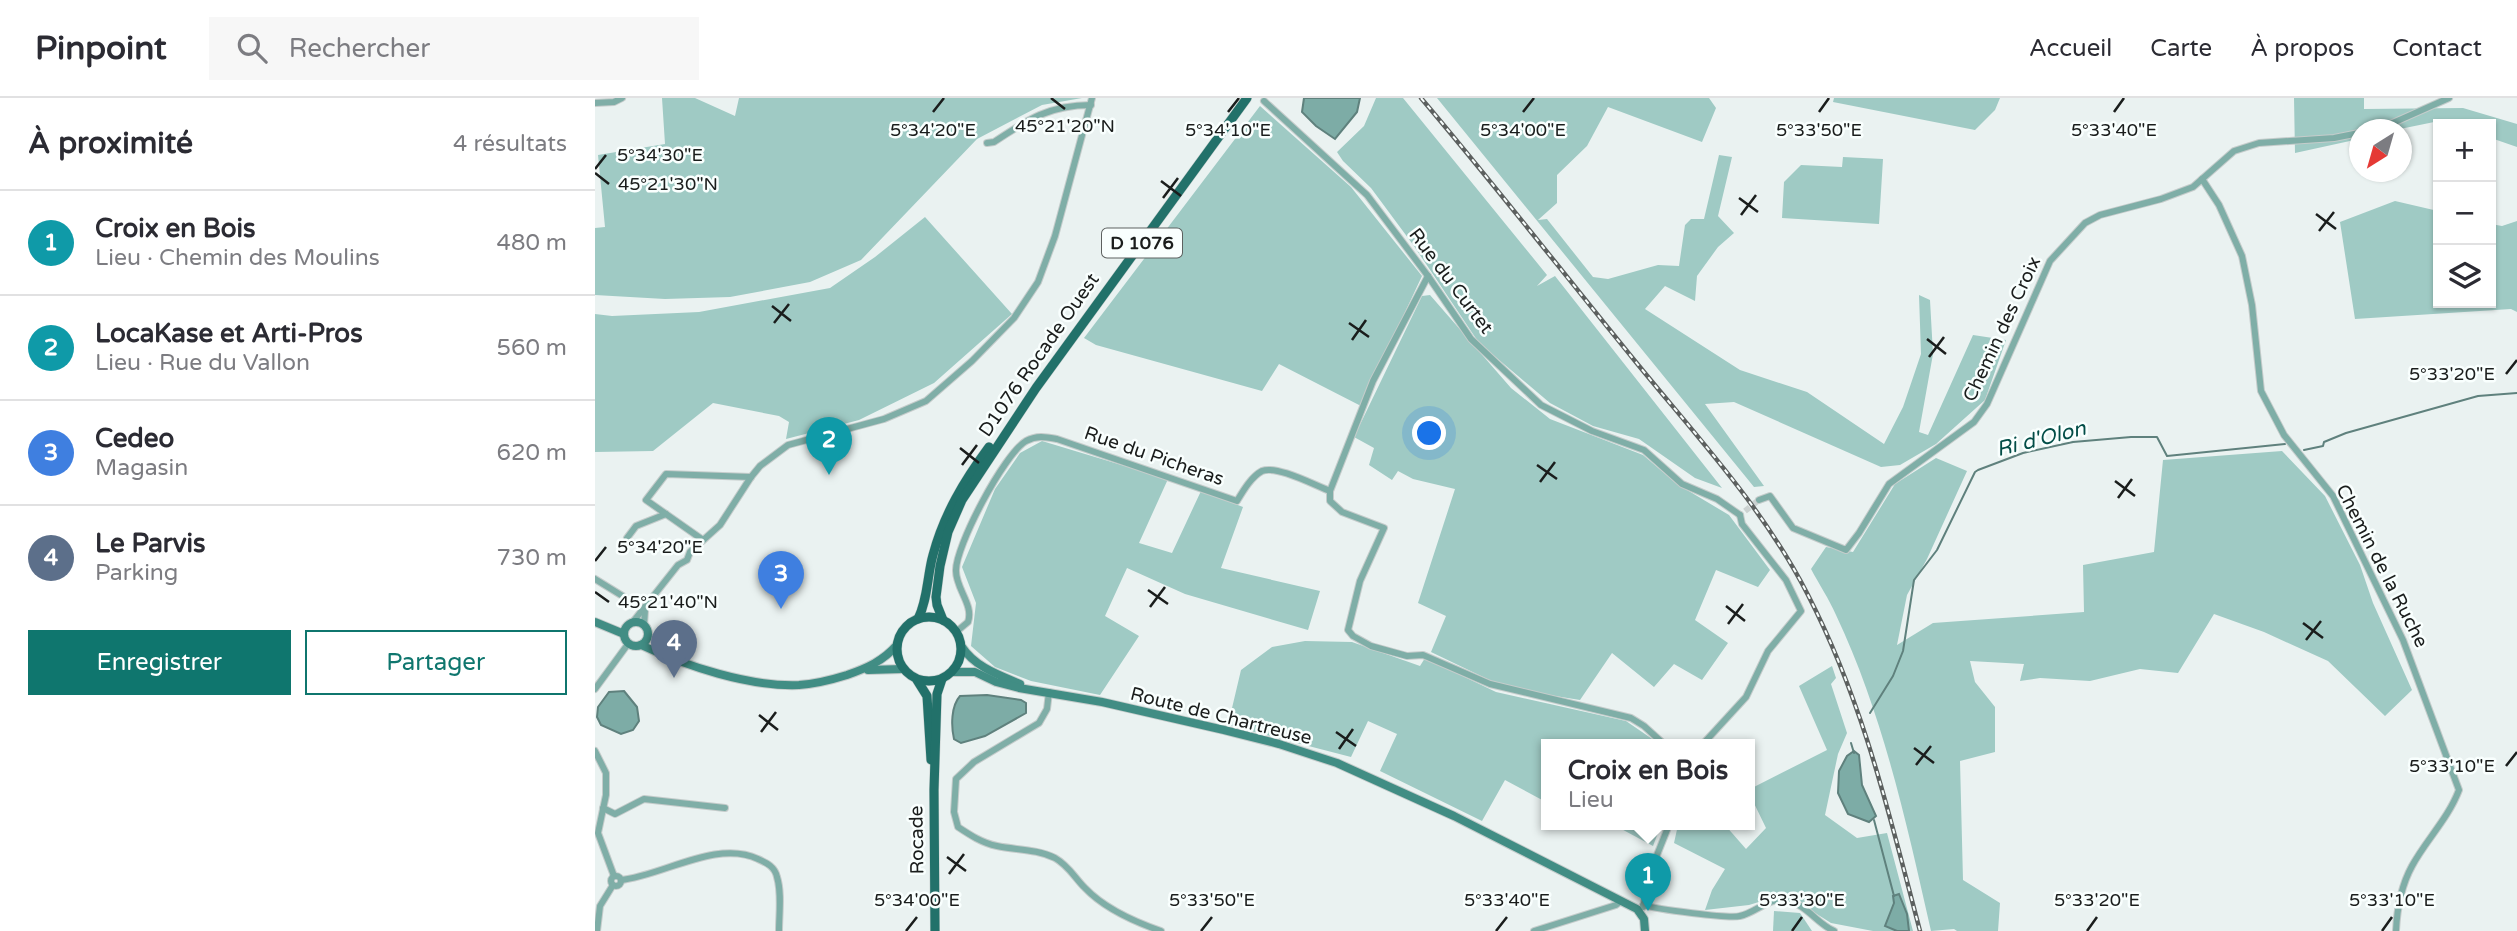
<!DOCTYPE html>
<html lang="fr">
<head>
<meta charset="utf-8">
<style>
  :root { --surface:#fff; --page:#f7f7f7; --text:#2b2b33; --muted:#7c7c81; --line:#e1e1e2; --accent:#0f766e }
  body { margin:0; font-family:"Varela Round",sans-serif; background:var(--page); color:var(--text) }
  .controls { position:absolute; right:21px; top:21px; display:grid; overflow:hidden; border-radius:0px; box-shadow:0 2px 5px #0004 }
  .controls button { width:63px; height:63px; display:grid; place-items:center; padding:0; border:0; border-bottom:2px solid var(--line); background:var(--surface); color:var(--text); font:35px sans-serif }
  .compass { position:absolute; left:1754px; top:21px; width:63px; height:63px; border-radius:50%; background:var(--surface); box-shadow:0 2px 5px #0004; rotate:217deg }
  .you { position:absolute; left:835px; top:336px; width:24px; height:24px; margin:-18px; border:5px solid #fff; border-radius:50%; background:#1a73e8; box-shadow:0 0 0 10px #1a73e833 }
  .badge { display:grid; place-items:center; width:46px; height:46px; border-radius:50%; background:var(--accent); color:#fff; font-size:23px; font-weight:700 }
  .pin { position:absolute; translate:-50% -58px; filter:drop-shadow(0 2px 4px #0008) }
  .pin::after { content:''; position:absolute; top:37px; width:24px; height:21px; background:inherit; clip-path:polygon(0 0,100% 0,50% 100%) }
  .popup { position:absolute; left:946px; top:641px; width:214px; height:91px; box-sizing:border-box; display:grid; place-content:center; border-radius:0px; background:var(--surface); filter:drop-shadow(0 2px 5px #0005); font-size:23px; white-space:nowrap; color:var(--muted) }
  .popup b { font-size:26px; color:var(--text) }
  .popup::after { content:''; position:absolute; left:50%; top:100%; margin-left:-14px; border:14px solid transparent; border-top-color:var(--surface) }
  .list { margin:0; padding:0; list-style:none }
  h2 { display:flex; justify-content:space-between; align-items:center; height:91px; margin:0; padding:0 28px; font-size:30px }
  h2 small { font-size:23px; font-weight:400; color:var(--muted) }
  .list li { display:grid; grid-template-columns:46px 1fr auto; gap:21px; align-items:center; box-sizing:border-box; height:105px; padding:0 28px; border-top:2px solid var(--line) }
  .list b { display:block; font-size:26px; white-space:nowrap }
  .list p { margin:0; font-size:23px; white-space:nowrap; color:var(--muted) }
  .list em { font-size:23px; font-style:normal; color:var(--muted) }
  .actions { display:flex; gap:14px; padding:21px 28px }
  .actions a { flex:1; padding:16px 0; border:2px solid var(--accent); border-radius:0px; text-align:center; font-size:24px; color:var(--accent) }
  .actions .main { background:var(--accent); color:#fff }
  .icon { flex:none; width:38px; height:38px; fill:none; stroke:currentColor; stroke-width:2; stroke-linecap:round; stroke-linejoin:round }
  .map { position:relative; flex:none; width:1922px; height:833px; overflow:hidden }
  header { display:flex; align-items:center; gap:42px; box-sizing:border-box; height:98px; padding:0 35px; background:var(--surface); border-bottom:2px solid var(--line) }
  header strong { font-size:33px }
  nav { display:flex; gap:38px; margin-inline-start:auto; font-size:24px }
  .search { width:490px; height:63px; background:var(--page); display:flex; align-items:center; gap:18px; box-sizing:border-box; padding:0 24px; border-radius:0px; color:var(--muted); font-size:26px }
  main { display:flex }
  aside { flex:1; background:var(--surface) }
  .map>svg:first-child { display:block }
  .green { fill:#9fcac4 }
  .water { fill:#7daca6; stroke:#5f817d; stroke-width:2 }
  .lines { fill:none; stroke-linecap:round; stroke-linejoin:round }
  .stream { stroke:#5f817d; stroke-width:2 }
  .street-tunnel { stroke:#cbd2d1; stroke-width:6; stroke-dasharray:6 3; stroke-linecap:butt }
  .street-casing { stroke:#c5cccb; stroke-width:8 }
  .secondary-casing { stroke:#c5cccb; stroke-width:10 }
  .primary-casing { stroke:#c5cccb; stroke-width:10 }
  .street { stroke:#7faea7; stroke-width:6 }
  .secondary { stroke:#418d84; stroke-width:8 }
  .primary { stroke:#22716a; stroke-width:9 }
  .rail-casing { stroke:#5c605f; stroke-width:4.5 }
  .rail { stroke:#f9fffe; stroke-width:2; stroke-dasharray:5; stroke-linecap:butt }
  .ticks { fill:none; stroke:#1a1d1c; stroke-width:2.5 }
  .labels { text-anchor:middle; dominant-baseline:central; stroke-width:5; stroke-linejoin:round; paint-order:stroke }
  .shield { fill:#f9fffe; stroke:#5d6160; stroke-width:2 }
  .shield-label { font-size:18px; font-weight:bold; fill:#1a1d1c }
  .street-label { font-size:19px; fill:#1a1d1c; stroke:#f9fffe }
  .water-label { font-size:21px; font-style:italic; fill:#024d47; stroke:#f9fffe }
  .ticks-label { font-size:18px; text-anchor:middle; fill:#1a1d1c; stroke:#f9fffe; stroke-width:5; stroke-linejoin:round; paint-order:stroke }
</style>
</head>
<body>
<header>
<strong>Pinpoint</strong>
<div class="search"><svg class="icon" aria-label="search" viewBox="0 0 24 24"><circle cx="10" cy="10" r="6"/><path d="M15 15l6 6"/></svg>Rechercher</div>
<nav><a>Accueil</a><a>Carte</a><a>À propos</a><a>Contact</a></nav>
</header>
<main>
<aside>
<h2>À proximité<small>4 résultats</small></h2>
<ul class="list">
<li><span class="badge" style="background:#0f9aa8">1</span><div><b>Croix en Bois</b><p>Lieu · Chemin des Moulins</p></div><em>480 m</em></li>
<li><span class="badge" style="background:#0f9aa8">2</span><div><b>LocaKase et Arti-Pros</b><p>Lieu · Rue du Vallon</p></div><em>560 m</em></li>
<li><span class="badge" style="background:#3f7fe0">3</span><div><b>Cedeo</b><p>Magasin</p></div><em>620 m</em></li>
<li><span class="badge" style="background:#5c6f8a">4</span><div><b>Le Parvis</b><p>Parking</p></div><em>730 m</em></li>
</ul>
<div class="actions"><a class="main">Enregistrer</a><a>Partager</a></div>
</aside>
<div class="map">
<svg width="1922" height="833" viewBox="0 0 1922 833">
  <rect width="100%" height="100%" fill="#eaf2f1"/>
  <g class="green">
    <polygon points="67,0 100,0 140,18 144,0 487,0 447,7 382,41 266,162 215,184 135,199 70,201 0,197 0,130 10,129 3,57 70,46"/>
    <polygon points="781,0 808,0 952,177 942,188 960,178 1127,390 1100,380 1044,341 998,328 955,305 884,245 819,148 776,90 748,63 742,54 769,28"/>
    <polygon points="842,0 1114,0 1121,10 1107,44 1013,9 992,48 962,77 962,105 943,122 952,121 998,179 1013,181 1063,167 1084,168 1090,127 1096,121 1109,121 1124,57 1137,59 1123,118 1139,135 1123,149 1102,178 1100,203 1070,188 1050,211 1145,272 1212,294 1289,346 1308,309 1326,256 1324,197 1335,202 1338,256 1324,334 1333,337 1378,237 1411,242 1390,302 1341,346 1305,367 1286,369 1139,304 1110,306 1169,388 1159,389"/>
    <polygon points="1239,0 1405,0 1400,12 1380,32 1238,4"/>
    <polygon points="1699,0 1769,0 1769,11 1868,10 1922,26 1922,49 1896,40 1896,26 1855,26 1844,23 1805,31 1764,32 1764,41 1700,55"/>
    <polygon points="665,8 756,89 827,178 766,308 684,266 667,293 501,247 489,240"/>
    <polygon points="1248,59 1288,61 1284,126 1187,120 1189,84 1206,67 1247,69"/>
    <polygon points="1800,103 1843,113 1843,205 1896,205 1896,126 1907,128 1922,123 1922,214 1916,211 1760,221 1745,124"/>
    <polygon points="330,119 417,216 339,285 264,322 191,341 194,324 184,318 118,305 58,353 0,354 0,216 17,218 104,214 235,190 280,159"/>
    <polygon points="835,197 916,290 955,321 1048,357 1082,386 1134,417 1175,472 1163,489 1121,472 1100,522 1133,545 1107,582 1079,566 1059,589 1017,555 985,602 911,590 836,554 851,518 823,505 860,391 818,381 803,373 797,382 774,367 779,350 759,339 827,198"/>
    <polygon points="447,343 573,381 544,445 577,455 606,393 648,409 626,470 725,493 713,532 590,496 532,470 510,518 544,538 505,597 436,583 400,569 376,548 381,505 367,469 400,391 425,355"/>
    <path d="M1687,353L1730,398L1765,467L1778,505L1817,592L1790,618L1733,563L1669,534L1619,516L1583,575L1545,571L1495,583L1445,580L1425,583L1429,566L1375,563L1380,584L1400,609V654L1365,663L1368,782L1405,805L1403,833H1362L1359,831L1336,833C1312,727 1288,616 1241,517C1234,501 1224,486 1216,471L1231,449L1258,454L1300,386L1341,360L1372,373L1332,461L1312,497L1302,547L1338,525L1489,514L1488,467L1559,454L1568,362Z"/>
    <polygon points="710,543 757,544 825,568 830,560 901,594 1031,623 1066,647 951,647 951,699 949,703 910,682 887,723 785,673 802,636 773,623 756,659 633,627 646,572 677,549"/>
    <polygon points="1237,568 1241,580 1236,586 1252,635 1243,656 1230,717 1262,740 1292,735 1318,833 1278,833 1236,825 1190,796 1154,807 1110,812 1117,792 1130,771 1079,745 1083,727 1130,727 1151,751 1171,730 1155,697 1155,691 1232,652 1204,588"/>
    <polygon points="1019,727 1066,727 1058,748"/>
    <polygon points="1179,813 1205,815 1217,833 1178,833"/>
  </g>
  <g class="water">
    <polygon points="709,0 765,0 762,14 740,41 721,28 707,14"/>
    <polygon points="29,593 42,609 44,623 38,632 26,636 6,627 2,619 3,609 14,594"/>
    <path d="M392,597L426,602L431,605V615L390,638L366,645L359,641C356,628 356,608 365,598Z"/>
    <polygon points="1259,653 1264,657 1267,687 1281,718 1274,724 1253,716 1243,695 1244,673 1252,658"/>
    <polygon points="1304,796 1312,816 1314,833 1302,833 1290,828 1299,805 1298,798"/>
  </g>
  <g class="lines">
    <g class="stream">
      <polyline points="1709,352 1728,348 1729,344 1751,335 1883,298 1922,295"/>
      <polyline points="1275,615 1298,578 1308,553 1319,482 1342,452 1380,374 1383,372 1428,355 1478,344 1536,339 1562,339 1572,358 1690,346"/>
      <polyline points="1256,645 1259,655"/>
      <polyline points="1279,722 1299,798"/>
    </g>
    <polyline class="street-tunnel" points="1150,413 1164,402"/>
    <defs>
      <g id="street">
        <polyline points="669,3 772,97 833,178 876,241 946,307 997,333 1049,352 1087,386 1122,401 1145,417"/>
        <polyline points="0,5 19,4 27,0"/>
        <polyline points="1782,32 1854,0"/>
        <path d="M392,45L399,44C432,22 454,7 496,7"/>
        <path d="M1607,81L1624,107L1647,158L1657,207L1666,293L1689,337L1738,398L1808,542L1864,692C1853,721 1831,742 1817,768C1806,788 1802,811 1801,833"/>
        <polyline points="833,178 778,283 735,393 735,403 747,414 789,430 765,483 753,532 758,538 776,548 812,558 828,557 895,586 1036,620 1049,628 1070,647"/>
        <polyline points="1164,402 1175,398 1198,430 1251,452 1264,435 1294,386 1379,324 1392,306 1455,163 1490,125 1505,117 1566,101 1598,89 1639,53 1664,45 1739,40 1764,35"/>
        <polyline points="32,440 41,428 71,416"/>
        <polyline points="108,442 51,402 71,376 156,379"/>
        <polyline points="0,481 34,502"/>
        <polyline points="37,525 83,467 92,462 95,454 125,427 156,379 165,368 193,347 289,321 331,303 377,263 419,220 443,184 460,138 497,0"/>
        <polyline points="49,528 50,512"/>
        <path d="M361,534L373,524C379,507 361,491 361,473C360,449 409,356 431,343C442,337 451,339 462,341L642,403C648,393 656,379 667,373C682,367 719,387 735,393"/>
        <polyline points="0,591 33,546"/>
        <path d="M454,594L452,611L444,625L379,664L361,681L359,714L363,729C375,737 387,745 402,748C421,752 442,751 460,760C474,768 479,779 490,790C509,810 540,824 566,833"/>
        <polyline points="1107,647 1151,599 1173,553 1206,513 1191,482 1147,426 1145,417"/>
        <polyline points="0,653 11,675 11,697 3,735 19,778"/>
        <polyline points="8,710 20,716 49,701 130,710"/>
        <circle cx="21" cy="783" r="5"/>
        <path d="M26,782C67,778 122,741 163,761C172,765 180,769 182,779C187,795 184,816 184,833"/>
        <path d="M1048,807C1061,811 1134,821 1145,818C1160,815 1173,800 1189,802C1211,805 1221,825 1239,833"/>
        <polyline points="1048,809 1060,762 1074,727"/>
        <polyline points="2,833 5,808 18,787"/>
        <polyline points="939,833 1021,807 1026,803"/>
      </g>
      <g id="secondary">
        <polyline points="0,524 29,536"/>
        <circle cx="41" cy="536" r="12"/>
        <path d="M46,547C91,568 154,589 204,587C220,586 236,582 252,577C272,570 288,563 302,547"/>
        <path d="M367,549C380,569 404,577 425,586"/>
        <polyline points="273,572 308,571"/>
        <polyline points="358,574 380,574 401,584 424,590 507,604 629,632 684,646 742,665 859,718 1042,811 1049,821 1050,833"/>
      </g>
      <g id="primary">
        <circle cx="334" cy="551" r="32"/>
        <path d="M323,521C333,501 332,478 338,457C349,416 369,383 394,349"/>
        <polyline points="348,522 342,507 341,499 345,468 353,434 367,402 441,290 652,0"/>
        <polyline points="322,582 332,598 336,662"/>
        <polyline points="340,833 339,692 342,596 347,581"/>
      </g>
    </defs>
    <use href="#street" class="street-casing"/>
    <use href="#secondary" class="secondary-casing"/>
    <use href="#primary" class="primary-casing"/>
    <use href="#street" class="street"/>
    <use href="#secondary" class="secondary"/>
    <use href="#primary" class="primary"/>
    <defs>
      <path id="rail" d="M826,0C899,86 969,176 1040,263C1102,339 1168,409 1213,497C1269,606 1294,716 1325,833"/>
    </defs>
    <use href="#rail" class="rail-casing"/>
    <use href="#rail" class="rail"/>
  </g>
  <path class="ticks" d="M456,0L470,11M338,14L349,0M633,14L644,0M928,14L939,0M1224,14L1234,0M1519,14L1529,0M0,71L11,57M0,75L14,86M566,83L586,98M568,100L583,80M1144,100L1163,114M1721,116L1741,131M1146,117L1161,97M1724,133L1739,114M177,208L196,223M179,225L194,206M754,225L774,239M1332,241L1351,256M757,242L771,222M1334,259L1349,239M1911,276L1922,262M365,350L384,365M367,367L382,347M942,367L962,381M1520,383L1540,398M945,384L960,364M1523,400L1537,381M0,463L11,449M553,492L573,506M0,494L14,504M1131,508L1150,523M555,509L570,489M1708,525L1728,540M1133,526L1148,506M1711,542L1726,523M164,617L183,632M166,634L181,614M741,634L761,648M1319,650L1339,665M744,651L758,631M1321,667L1336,648M1911,668L1922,654M352,759L371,773M354,776L369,756M311,833L322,819M606,833L617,819M901,833L912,819M1197,833L1207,819M1492,833L1502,819M1787,833L1797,819"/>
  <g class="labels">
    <rect class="shield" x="507" y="130.5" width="80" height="29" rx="5"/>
    <g class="shield-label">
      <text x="547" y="145">D 1076</text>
    </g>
    <g class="street-label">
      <text transform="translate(856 183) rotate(53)">Rue du Curtet</text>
      <text transform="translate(1407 231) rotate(-65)">Chemin des Croix</text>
      <text transform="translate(444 257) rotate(-55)">D1076 Rocade Ouest</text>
      <text transform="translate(559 358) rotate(19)">Rue du Picheras</text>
      <text transform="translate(1787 468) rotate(63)">Chemin de la Ruche</text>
      <text transform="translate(626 618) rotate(14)">Route de Chartreuse</text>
      <text transform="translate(322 742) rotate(-91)">Rocade</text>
    </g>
    <g class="water-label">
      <text transform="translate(1446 341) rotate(-14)">Ri d'Olon</text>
    </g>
  </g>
  <g class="ticks-label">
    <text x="470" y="34">45°21'20"N</text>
    <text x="338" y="38">5°34'20"E</text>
    <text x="633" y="38">5°34'10"E</text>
    <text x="928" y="38">5°34'00"E</text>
    <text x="1224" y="38">5°33'50"E</text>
    <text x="1519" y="38">5°33'40"E</text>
    <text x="65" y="63">5°34'30"E</text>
    <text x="73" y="92">45°21'30"N</text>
    <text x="1857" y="282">5°33'20"E</text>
    <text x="65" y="455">5°34'20"E</text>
    <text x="73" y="510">45°21'40"N</text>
    <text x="1857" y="674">5°33'10"E</text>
    <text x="322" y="808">5°34'00"E</text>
    <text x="617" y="808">5°33'50"E</text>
    <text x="912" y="808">5°33'40"E</text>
    <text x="1207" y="808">5°33'30"E</text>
    <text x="1502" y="808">5°33'20"E</text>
    <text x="1797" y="808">5°33'10"E</text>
  </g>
</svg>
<div class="controls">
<button>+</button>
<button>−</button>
<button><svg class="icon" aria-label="layers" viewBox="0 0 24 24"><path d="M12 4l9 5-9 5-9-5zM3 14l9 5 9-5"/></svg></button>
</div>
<svg class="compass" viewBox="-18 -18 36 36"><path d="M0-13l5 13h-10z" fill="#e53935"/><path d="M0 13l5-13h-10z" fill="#7c7c81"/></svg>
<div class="you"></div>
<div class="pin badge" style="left:1053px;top:813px;background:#0f9aa8">1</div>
<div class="popup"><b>Croix en Bois</b>Lieu</div>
<div class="pin badge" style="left:234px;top:377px;background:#0f9aa8">2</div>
<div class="pin badge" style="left:186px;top:511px;background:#3f7fe0">3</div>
<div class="pin badge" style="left:79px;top:580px;background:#5c6f8a">4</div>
</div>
</main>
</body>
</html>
